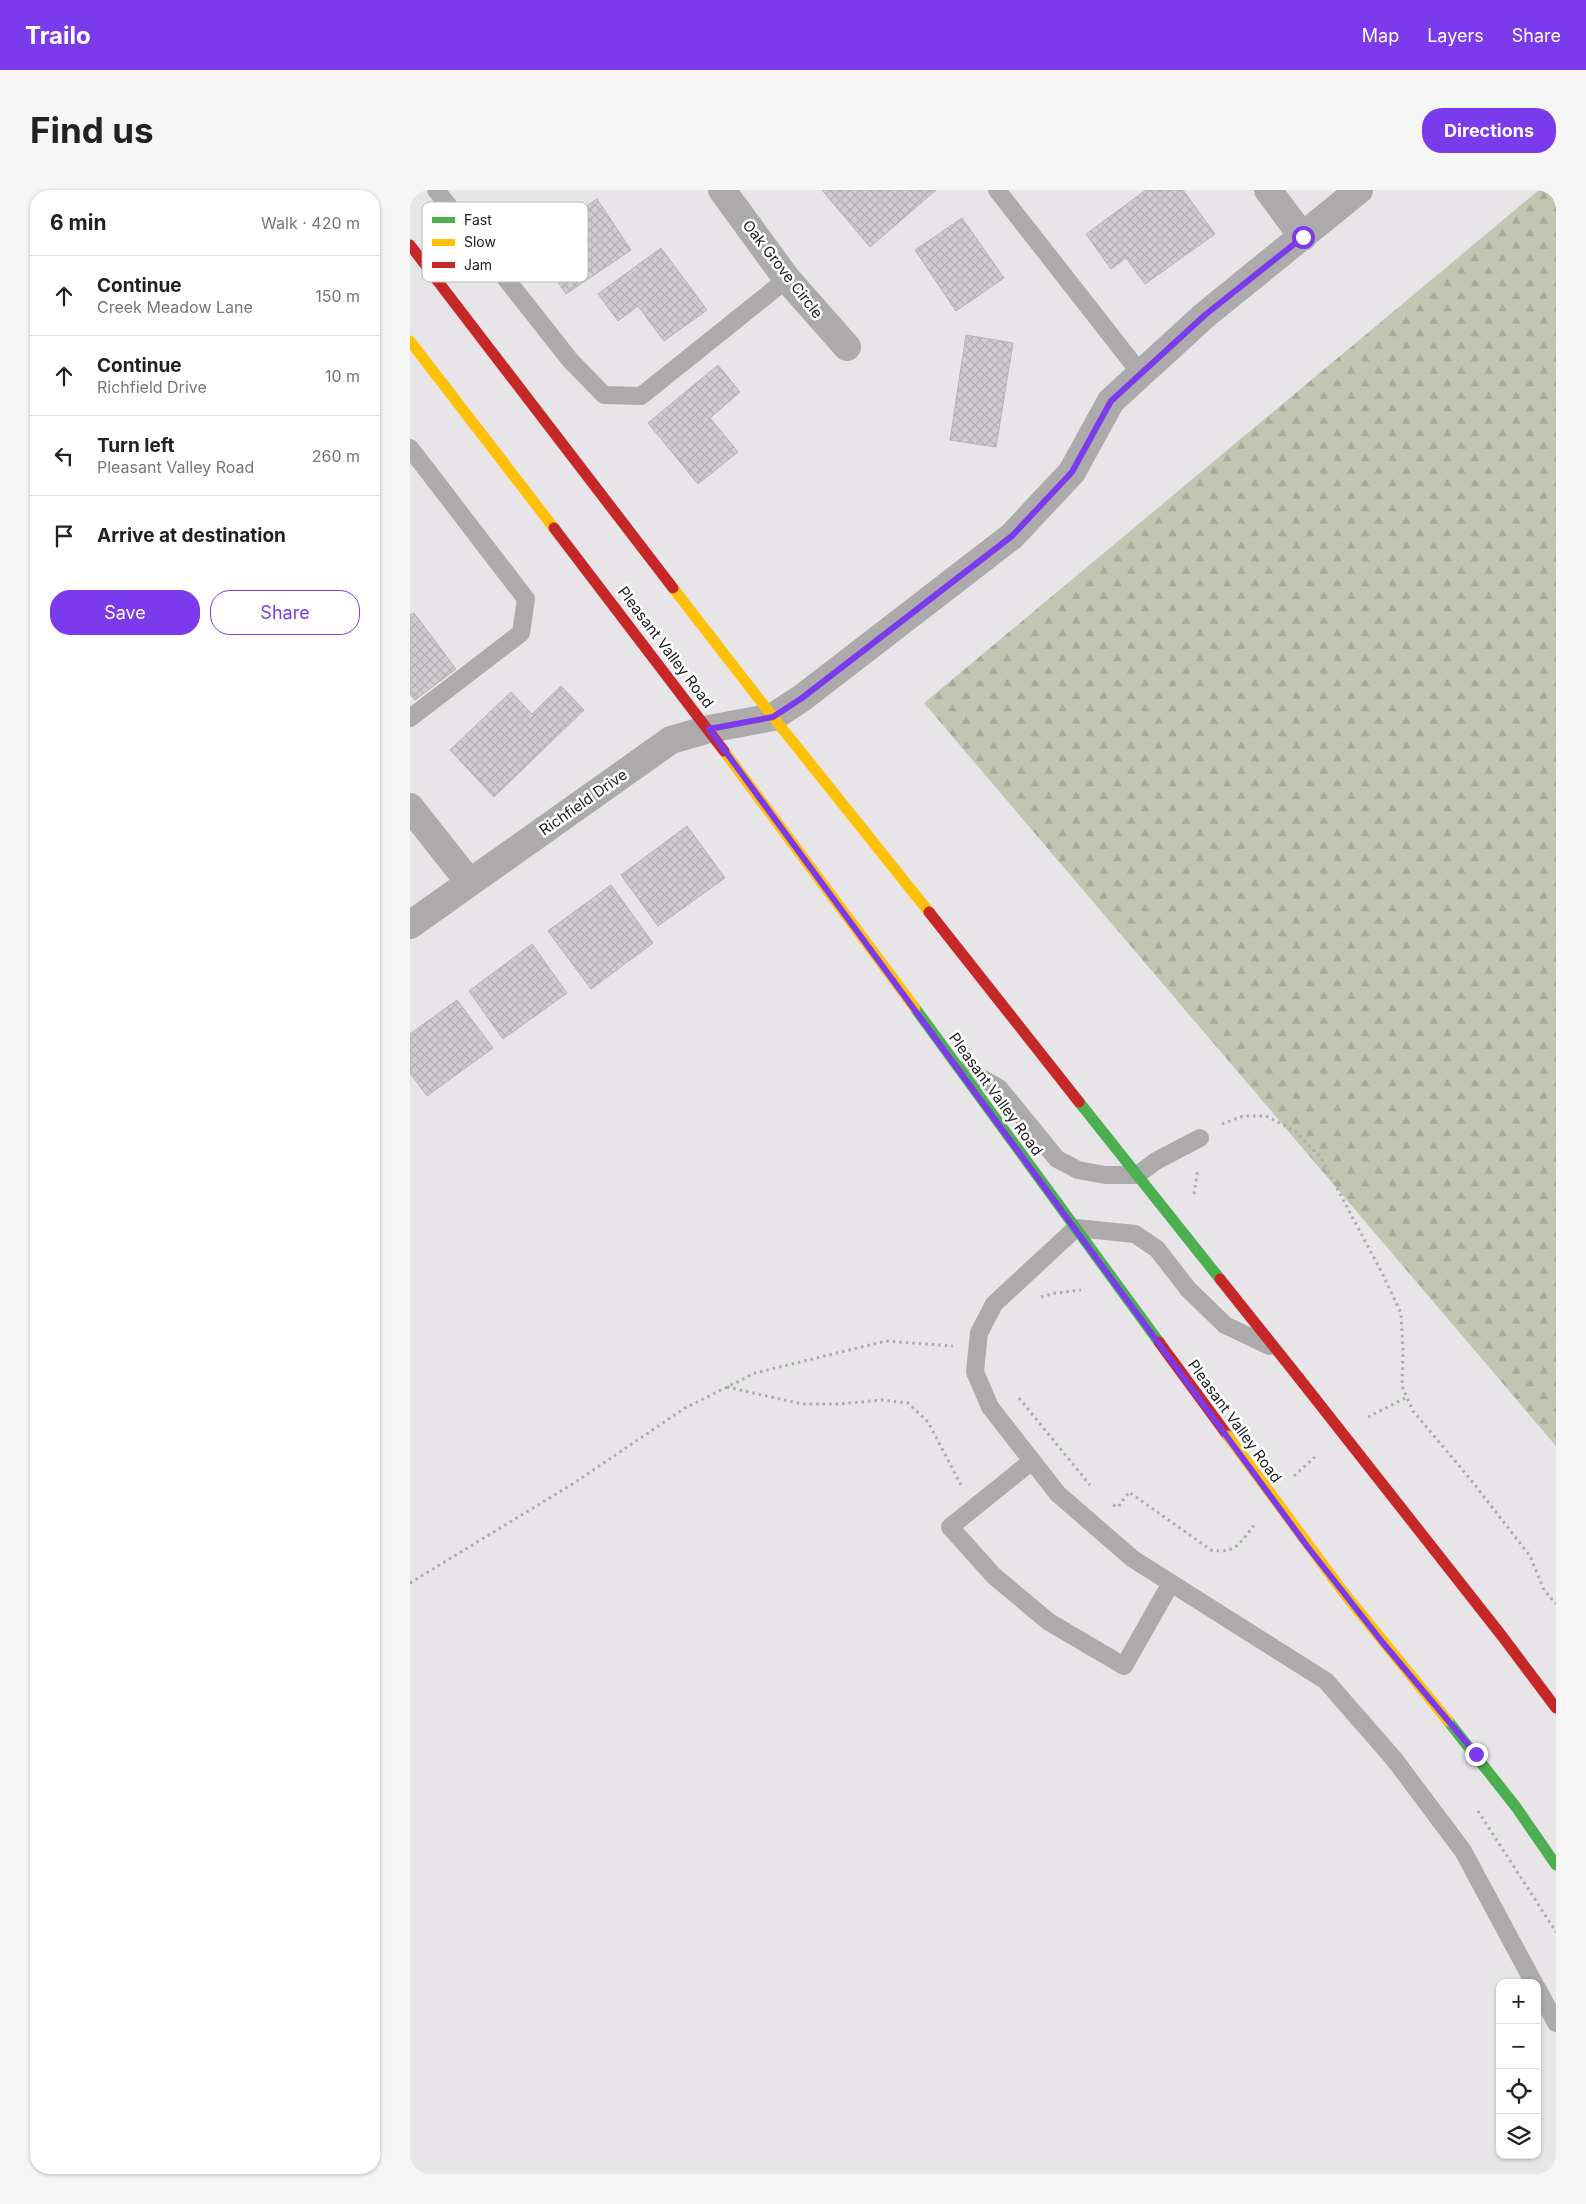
<!DOCTYPE html>
<html lang="en">
<head>
<meta charset="utf-8">
<style>
  :root { --surface:#fff; --page:#f6f6f6; --text:#222; --muted:#767676; --line:#e0e0e0; --accent:#7c3aed }
  body { margin:0; font-family:Inter,sans-serif; background:var(--page); color:var(--text) }
  .controls { position:absolute; right:15px; bottom:15px; display:grid; overflow:hidden; border-radius:10px; box-shadow:0 1px 4px #0004 }
  .controls button { width:45px; height:45px; display:grid; place-items:center; padding:0; border:0; border-bottom:1px solid var(--line); background:var(--surface); color:var(--text); font:25px sans-serif }
  .stop { position:absolute; width:15px; height:15px; margin:-11px; border:4px solid #7c3aed; border-radius:50%; background:#fff }
  .stop.end { background:#7c3aed; border-color:#fff; box-shadow:0 1px 5px #0008 }
  .list { margin:0; padding:0; list-style:none }
  h2 { display:flex; justify-content:space-between; align-items:center; height:65px; margin:0; padding:0 20px; font-size:21px }
  h2 small { font-size:16px; font-weight:400; color:var(--muted) }
  .list li { display:grid; grid-template-columns:32px 1fr auto; gap:15px; align-items:center; box-sizing:border-box; height:80px; padding:0 20px; border-top:1px solid var(--line) }
  .list b { display:block; font-size:19px; white-space:nowrap }
  .list p { margin:0; font-size:16px; white-space:nowrap; color:var(--muted) }
  .list em { font-size:16px; font-style:normal; color:var(--muted) }
  .actions { display:flex; gap:10px; padding:15px 20px }
  .actions a { flex:1; padding:11px 0; border:1px solid var(--accent); border-radius:20px; text-align:center; font-size:18px; color:var(--accent) }
  .actions .main { background:var(--accent); color:#fff }
  .icon { flex:none; width:28px; height:28px; fill:none; stroke:currentColor; stroke-width:2; stroke-linecap:round; stroke-linejoin:round }
  .map { position:relative; flex:none; width:1146px; height:1984px; overflow:hidden; border-radius:20px }
  header { display:flex; align-items:center; gap:30px; box-sizing:border-box; height:70px; padding:0 25px; background:var(--accent); color:#fff }
  header strong { font-size:24px }
  nav { display:flex; gap:28px; margin-inline-start:auto; font-size:18px }
  .intro { display:flex; align-items:center; justify-content:space-between; box-sizing:border-box; height:120px; padding:0 30px }
  h1 { margin:0; font-size:35px }
  .button { padding:12px 22px; border-radius:20px; background:var(--accent); color:#fff; font-size:18px; font-weight:700 }
  main { display:flex; gap:30px; padding:0 30px }
  aside { flex:1; background:var(--surface); border-radius:20px; box-shadow:0 1px 4px #0004 }
  .map>svg:first-child { display:block }
  .forest { fill:url(#forest-firs) }
  .building { fill:url(#building-cross-hatch); stroke:#b5b3b5 }
  .lines { fill:none; stroke-linecap:round; stroke-linejoin:round }
  .path { stroke:#acabac; stroke-width:3; stroke-dasharray:2.5 4; stroke-linecap:butt }
  .lane { stroke:#acaaaa; stroke-width:18 }
  .street { stroke:#acaaaa; stroke-width:28 }
  .fast { stroke:#4caf50; stroke-width:11 }
  .slow { stroke:#ffc107; stroke-width:11 }
  .jam { stroke:#c62828; stroke-width:11 }
  .path-bridge { stroke:#acabac; stroke-width:3; stroke-dasharray:2.5 4; stroke-linecap:butt }
  .fast-bridge { stroke:#4caf50; stroke-width:11 }
  .slow-bridge { stroke:#ffc107; stroke-width:11 }
  .jam-bridge { stroke:#c62828; stroke-width:11 }
  .route { stroke:#7c3aed; stroke-width:6 }
  .labels { text-anchor:middle; dominant-baseline:central; stroke-width:5; stroke-linejoin:round; paint-order:stroke }
  .street-label { font-size:15px; fill:#1d1b1d; stroke:#fff }
  .key { fill:#fff; stroke:#bbb; stroke-width:1 }
  .key-label { font-size:14px; fill:#1d1b1d }
</style>
</head>
<body>
<header>
<strong>Trailo</strong>
<nav><a>Map</a><a>Layers</a><a>Share</a></nav>
</header>
<div class="intro"><h1>Find us</h1><a class="button">Directions</a></div>
<main>
<aside>
<h2>6 min<small>Walk · 420 m</small></h2>
<ul class="list">
<li><svg class="icon" aria-label="ahead" viewBox="0 0 24 24"><path d="M12 20V5M6 11l6-6 6 6"/></svg><div><b>Continue</b><p>Creek Meadow Lane</p></div><em>150 m</em></li>
<li><svg class="icon" aria-label="ahead" viewBox="0 0 24 24"><path d="M12 20V5M6 11l6-6 6 6"/></svg><div><b>Continue</b><p>Richfield Drive</p></div><em>10 m</em></li>
<li><svg class="icon" aria-label="left" viewBox="0 0 24 24"><path d="M17 20v-9H6M10 6l-5 5 5 5"/></svg><div><b>Turn left</b><p>Pleasant Valley Road</p></div><em>260 m</em></li>
<li><svg class="icon" aria-label="arrive" viewBox="0 0 24 24"><path d="M6 21V4h12l-3 4 3 4H6"/></svg><div><b>Arrive at destination</b></div></li>
</ul>
<div class="actions"><a class="main">Save</a><a>Share</a></div>
</aside>
<div class="map">
<svg width="1146" height="1984" viewBox="0 0 1146 1984">
  <defs>
    <pattern id="forest-firs" width="22" height="20" patternUnits="userSpaceOnUse" patternTransform="scale(1.25)"><rect width="22" height="20" fill="#c2c6b0"/><path d="M5 1l3.5 6h-7zM16 11l3.5 6h-7z" fill="#a6aa97"/></pattern>
    <pattern id="building-cross-hatch" width="8" height="8" patternUnits="userSpaceOnUse" patternTransform="scale(1.25)"><rect width="8" height="8" fill="#cfcccf"/><path d="M0 0l8 8M0 8l8-8" fill="none" stroke="#b1afb1"/></pattern>
  </defs>
  <rect width="100%" height="100%" fill="#e8e5e8"/>
  <polygon class="forest" points="1129,0 1146,0 1146,1256 514,513"/>
  <g class="building">
    <polygon points="412,0 526,0 460,57"/>
    <polygon points="736,0 773,0 805,44 735,94 716,68 701,79 676,44"/>
    <polygon points="187,9 221,60 156,104 138,77 151,69 135,44"/>
    <polygon points="552,28 594,88 546,121 505,60"/>
    <polygon points="251,58 297,120 254,151 228,116 208,131 188,104"/>
    <polygon points="556,145 603,153 586,257 540,250"/>
    <polygon points="308,175 330,202 300,228 328,262 288,294 238,233"/>
    <polygon points="4,423 46,479 5,510 0,504 0,425"/>
    <polygon points="151,496 174,520 84,607 40,560 101,502 122,524"/>
    <polygon points="277,636 315,688 248,736 211,685"/>
    <polygon points="201,695 243,753 181,799 138,741"/>
    <polygon points="122,754 157,803 93,849 59,801"/>
    <polygon points="47,810 83,858 17,906 0,883 0,844"/>
  </g>
  <g class="lines">
    <g class="path">
      <polyline points="812,934 833,926 856,926 885,941 911,968 971,1081 991,1123 993,1161 992,1196 1003,1221 1061,1290 1120,1366 1134,1400 1146,1414"/>
      <polyline points="784,1004 788,978"/>
      <polyline points="631,1107 645,1103 671,1100"/>
      <polyline points="317,1197 392,1214 429,1214 472,1210 498,1213 518,1232 551,1295"/>
      <polyline points="609,1208 680,1295"/>
      <polyline points="958,1227 997,1207"/>
      <polyline points="884,1286 908,1264"/>
      <path d="M703,1315L708,1317L719,1302L801,1360C826,1364 830,1353 845,1334"/>
      <polyline points="0,1393 164,1293 275,1218 345,1183 476,1151 543,1156"/>
    </g>
    <g class="lane">
      <polyline points="26,0 160,170 194,205 231,206 377,89"/>
      <polyline points="587,0 731,184"/>
      <polyline points="0,258 116,409 111,443 0,528"/>
      <polyline points="556,879 589,898 647,969 668,980 695,985 727,985 746,971 790,948"/>
      <polyline points="859,1156 815,1135 778,1099 747,1059 725,1044 666,1038 584,1114 569,1143 565,1182 580,1217 648,1304 723,1369 916,1491 984,1569 1053,1661 1124,1793"/>
      <polyline points="622,1271 540,1337 584,1386 639,1432 714,1476 761,1393"/>
      <polyline points="1127,1798 1146,1833"/>
    </g>
    <g class="street">
      <polyline points="312,0 377,89 437,157"/>
      <polyline points="858,0 893,47"/>
      <polyline points="0,617 59,692"/>
      <polyline points="0,735 261,550 299,539 363,527 392,508 602,346 662,282 701,211 795,125 949,0"/>
    </g>
    <g class="fast">
      <polyline points="505,818 749,1152"/>
      <polyline points="669,912 810,1089"/>
    </g>
    <g class="slow">
      <polyline points="0,151 144,338"/>
      <polyline points="263,398 363,527 519,722"/>
      <polyline points="314,561 505,818"/>
    </g>
    <g class="jam">
      <polyline points="0,55 263,398"/>
      <polyline points="144,338 314,561"/>
      <polyline points="519,722 669,912"/>
      <polyline points="810,1089 889,1188"/>
      <polyline points="749,1152 818,1246"/>
    </g>
    <polyline class="path-bridge" points="1068,1621 1146,1742"/>
    <polyline class="fast-bridge" points="1038,1531 1106,1617 1146,1675"/>
    <polyline class="slow-bridge" points="818,1246 934,1403 1038,1531"/>
    <polyline class="jam-bridge" points="889,1188 1092,1446 1146,1518"/>
  </g>
  <g class="lines">
    <polyline class="route" points="893,47 795,125 701,211 662,282 602,346 392,508 363,527 299,539 897,1356 973,1453 1066,1564"/>
  </g>
  <g class="labels">
    <g class="street-label">
      <text transform="translate(373 79) rotate(52)">Oak Grove Circle</text>
      <text transform="translate(256 457) rotate(53)">Pleasant Valley Road</text>
      <text transform="translate(173 612) rotate(-35)">Richfield Drive</text>
      <text transform="translate(586 904) rotate(54)">Pleasant Valley Road</text>
      <text transform="translate(825 1231) rotate(54)">Pleasant Valley Road</text>
    </g>
  </g>
  <rect x="12" y="12" width="166" height="80" rx="8" class="key"/>
  <rect x="22" y="27" width="23" height="6" fill="#4caf50"/>
  <rect x="22" y="49" width="23" height="7" fill="#ffc107"/>
  <rect x="22" y="72" width="23" height="6" fill="#c62828"/>
  <g class="key-label">
    <text x="54" y="35">Fast</text>
    <text x="54" y="57">Slow</text>
    <text x="54" y="80">Jam</text>
  </g>
</svg>
<div class="controls">
<button>+</button>
<button>−</button>
<button><svg class="icon" aria-label="locate" viewBox="0 0 24 24"><circle cx="12" cy="12" r="6"/><path d="M12 2v4M12 18v4M2 12h4M18 12h4"/></svg></button>
<button><svg class="icon" aria-label="layers" viewBox="0 0 24 24"><path d="M12 4l9 5-9 5-9-5zM3 14l9 5 9-5"/></svg></button>
</div>
<div class="stop" style="left:893px;top:47px"></div>
<div class="stop end" style="left:1066px;top:1564px"></div>
</div>
</main>
</body>
</html>
